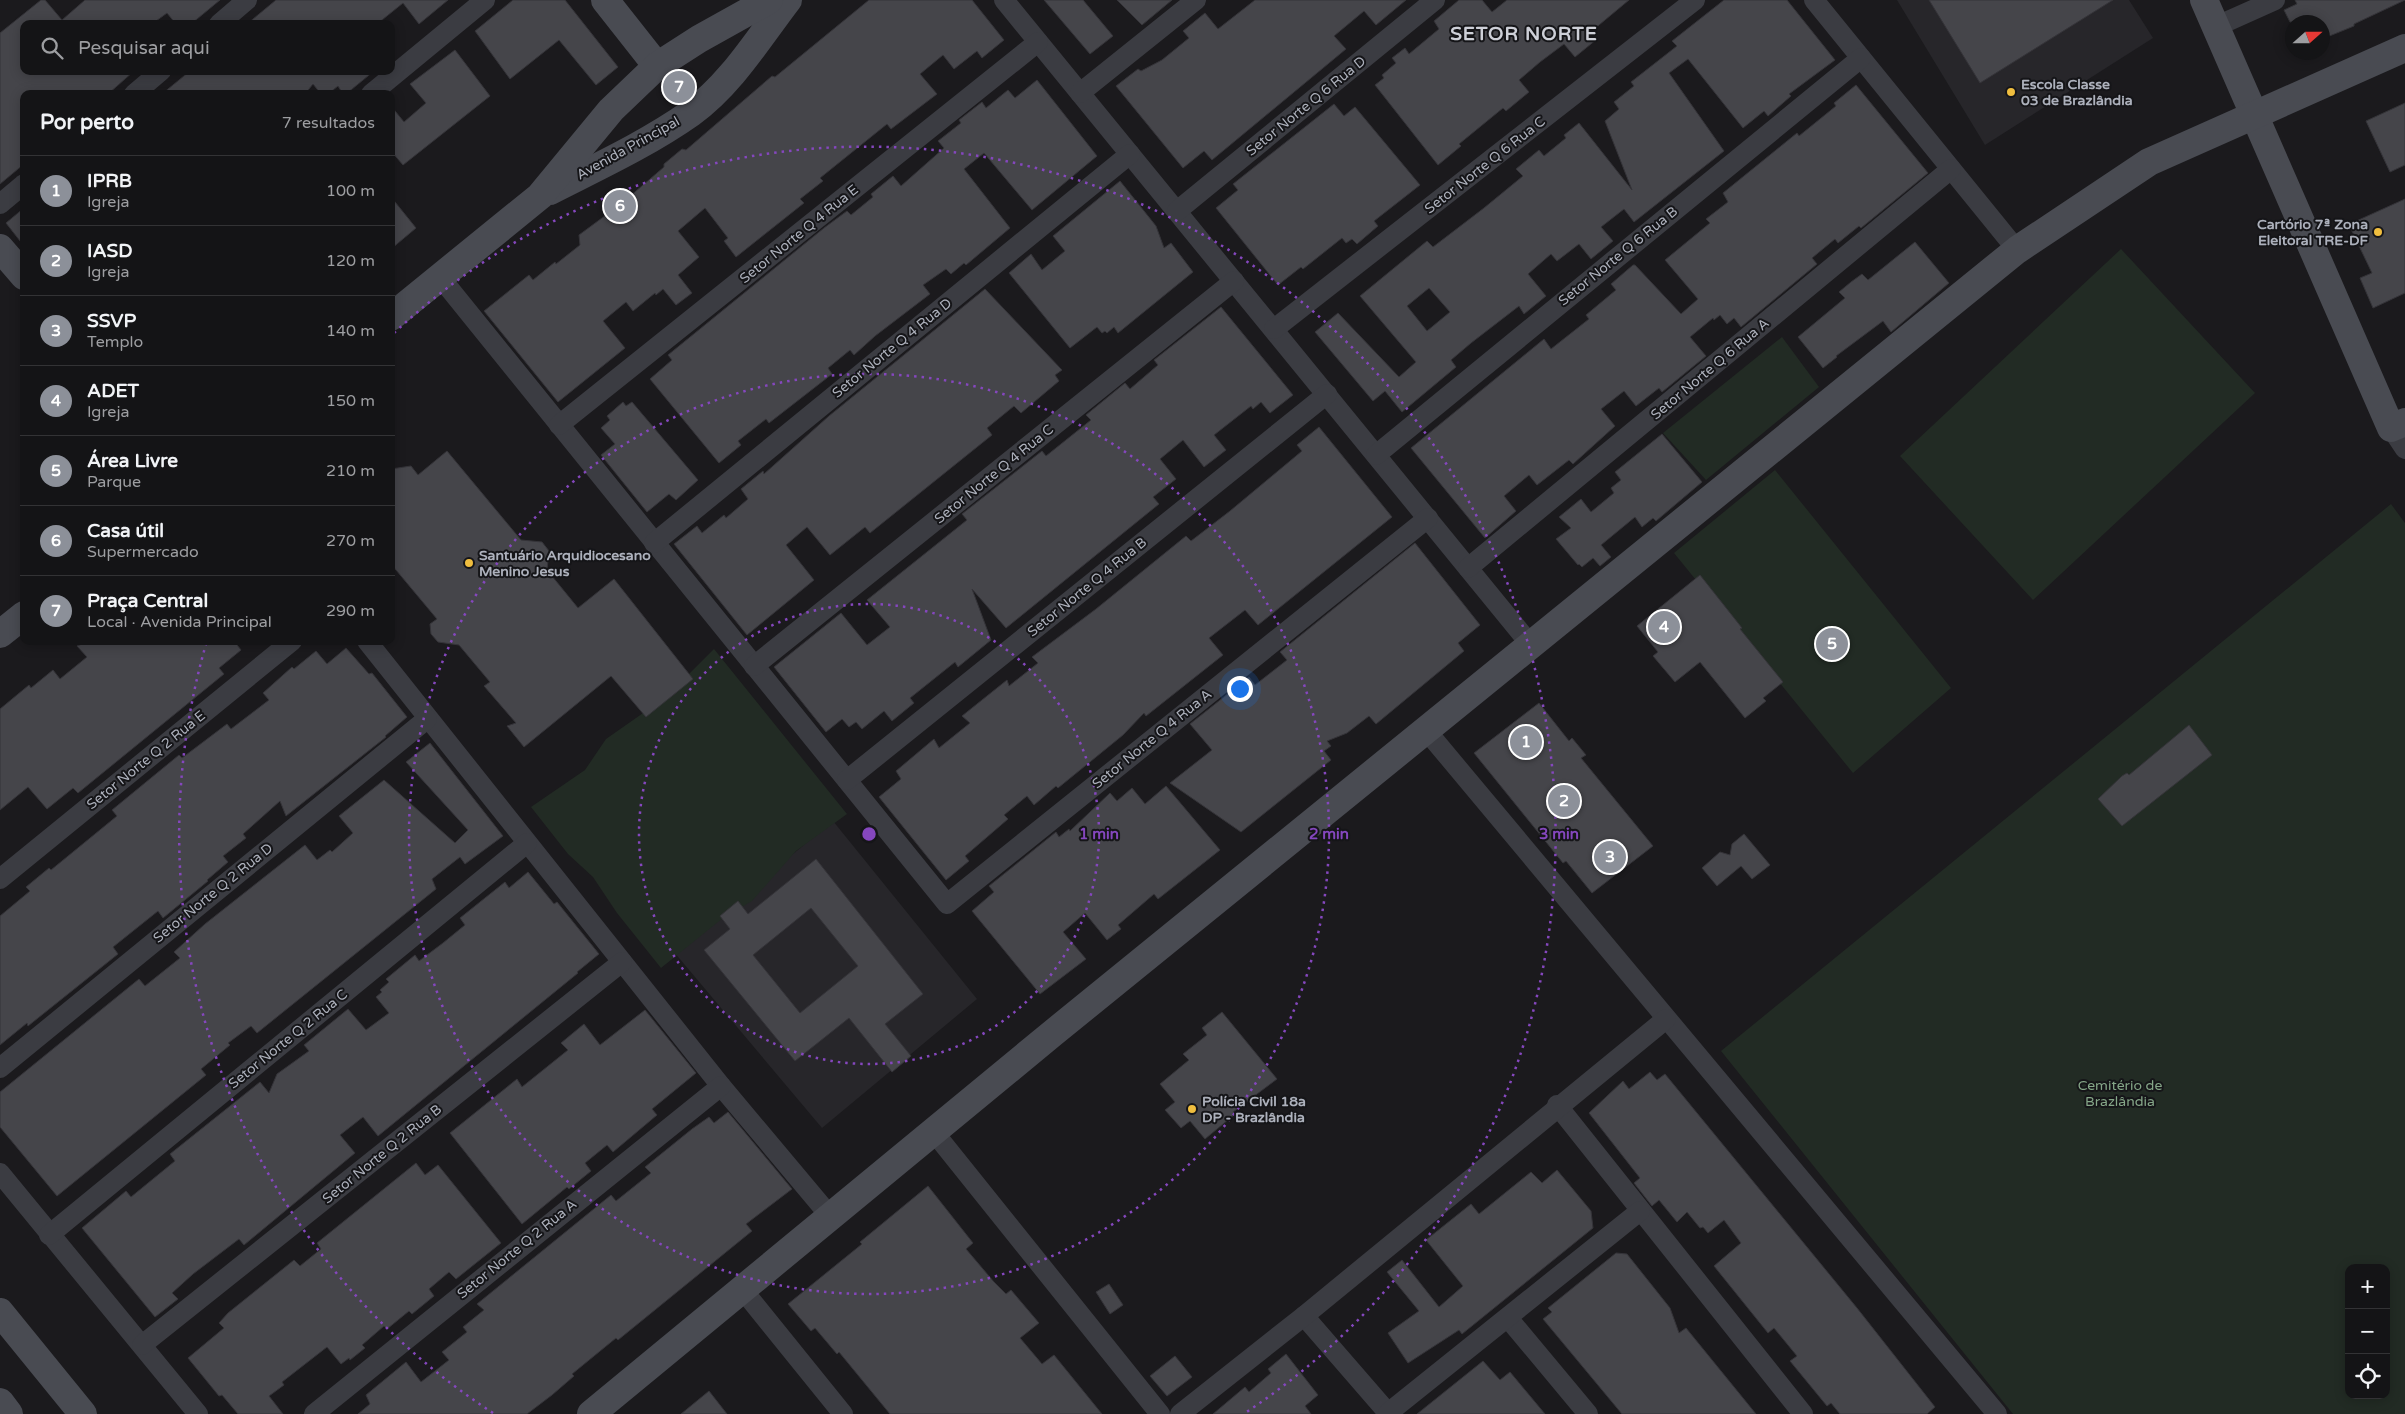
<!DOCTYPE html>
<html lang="pt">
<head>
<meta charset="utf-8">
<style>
  :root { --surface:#141416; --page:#1d1d1f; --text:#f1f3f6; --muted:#9d9ea1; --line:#333335; --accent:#8c9099 }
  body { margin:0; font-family:"Varela Round",sans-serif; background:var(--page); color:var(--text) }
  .controls { position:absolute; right:15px; bottom:15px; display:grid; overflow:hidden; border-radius:10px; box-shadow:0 2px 12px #0003 }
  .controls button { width:45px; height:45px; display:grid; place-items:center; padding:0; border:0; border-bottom:1px solid var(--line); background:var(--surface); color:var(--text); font:25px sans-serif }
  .compass { position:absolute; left:2285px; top:15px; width:45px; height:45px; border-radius:50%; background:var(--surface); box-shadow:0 2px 12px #0003; rotate:69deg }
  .you { position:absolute; left:1239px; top:688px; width:18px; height:18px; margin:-12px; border:4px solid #fff; border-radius:50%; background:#1a73e8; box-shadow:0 0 0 8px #1a73e833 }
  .badge { display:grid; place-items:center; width:32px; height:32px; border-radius:50%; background:var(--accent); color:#fff; font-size:16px; font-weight:700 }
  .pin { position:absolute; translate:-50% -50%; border:2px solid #fff; box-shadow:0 1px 5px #0006 }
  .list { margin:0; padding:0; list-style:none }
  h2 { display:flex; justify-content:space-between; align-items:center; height:65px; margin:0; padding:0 20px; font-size:21px }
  h2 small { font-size:16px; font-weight:400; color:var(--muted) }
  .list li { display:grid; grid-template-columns:32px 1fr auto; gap:15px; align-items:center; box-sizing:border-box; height:70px; padding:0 20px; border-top:1px solid var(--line) }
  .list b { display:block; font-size:19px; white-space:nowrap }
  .list p { margin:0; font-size:16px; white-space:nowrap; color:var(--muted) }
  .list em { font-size:16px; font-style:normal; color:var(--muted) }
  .icon { flex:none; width:28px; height:28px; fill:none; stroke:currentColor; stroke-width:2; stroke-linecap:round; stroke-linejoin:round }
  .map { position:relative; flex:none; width:2405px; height:1414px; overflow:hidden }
  .search { position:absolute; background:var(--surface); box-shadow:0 2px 12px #0003; left:20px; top:20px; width:375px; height:55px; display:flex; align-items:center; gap:12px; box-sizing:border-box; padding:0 18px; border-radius:10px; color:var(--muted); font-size:19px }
  .panel { position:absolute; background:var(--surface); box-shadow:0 2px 12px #0003; left:20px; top:90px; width:375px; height:555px; border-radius:10px }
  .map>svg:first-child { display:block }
  .built { fill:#27262a }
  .green { fill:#222b24; fill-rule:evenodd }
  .building { fill:#45454a; stroke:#353439; fill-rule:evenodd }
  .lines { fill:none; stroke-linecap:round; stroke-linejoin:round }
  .street { stroke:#3b3c42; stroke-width:20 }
  .secondary { stroke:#494b52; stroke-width:28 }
  .ring { fill:none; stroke:#8547be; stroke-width:2.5; stroke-dasharray:2.5 5 }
  .poi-dot { fill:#f0be3f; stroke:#151518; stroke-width:2 }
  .labels { text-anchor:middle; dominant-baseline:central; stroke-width:4; stroke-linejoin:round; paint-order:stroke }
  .poi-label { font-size:14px; font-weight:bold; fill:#adb1bc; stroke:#151518; text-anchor:start }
  .street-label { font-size:14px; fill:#adb1bc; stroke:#151518 }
  .park-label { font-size:14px; fill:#85a688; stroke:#151518 }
  .district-label { font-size:19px; font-weight:bold; letter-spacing:1px; fill:#ced0d8; stroke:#151518 }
  .centre { fill:#8547be; stroke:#151518; stroke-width:2.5 }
  .ring-label { font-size:15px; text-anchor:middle; font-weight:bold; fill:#8547be; stroke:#151518; stroke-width:4; stroke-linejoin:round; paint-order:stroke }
</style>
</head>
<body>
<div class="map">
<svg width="2405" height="1414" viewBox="0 0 2405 1414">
  <rect width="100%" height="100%" fill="#1b1a1d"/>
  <g class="built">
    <polygon points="1897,0 2129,0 2153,38 1985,145"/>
    <polygon points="833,821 977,999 822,1128 674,952"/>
  </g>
  <g class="green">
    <polygon points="2121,249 2255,393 2033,600 1900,456"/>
    <polygon points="1782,337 1819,387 1706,480 1663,433"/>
    <polygon points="1775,470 1951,688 1853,773 1674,553"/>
    <path d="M2391,504L2405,523V1414H2013L1721,1051ZM2349,1268H2386V1395H2349Z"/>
    <polygon points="714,649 847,814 796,851 752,901 723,918 661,968 617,913 593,877 568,854 531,807 585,770 606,739 666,697"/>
  </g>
  <g class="building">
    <polygon points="41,0 45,0 62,20 85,0 220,0 191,24 176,24 167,13 152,24 24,24 24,71 134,71 108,94 24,94 24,164 0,184 0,33"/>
    <polygon points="276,0 448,0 419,24 403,3 377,24 247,24"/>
    <polygon points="513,0 565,0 618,67 596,85 559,40 510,79 475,31"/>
    <polygon points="869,0 972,0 1004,40 982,58 977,51 954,69 943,55 920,74 937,94 891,129 887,124 820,178 823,181 800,199 804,203 736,257 724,241 728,238 705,208 678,231 699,257 678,275 692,293 676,305 663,289 656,295 655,293 633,311 626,302 603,321 625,348 558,402 484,311 529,275 533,280 555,262 556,264 580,245 579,235 621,204 664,167 664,164 682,149 686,150 772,76 775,77"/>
    <polygon points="1044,0 1083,0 1113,36 1090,54"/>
    <polygon points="1117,0 1172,0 1142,25"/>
    <polygon points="1255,0 1406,0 1376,25 1364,11 1334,36 1346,49 1212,160 1204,151 1183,168 1116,86 1138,69 1141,71 1162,60 1189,38 1183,31 1205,13 1218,29"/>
    <polygon points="1459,0 1482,0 1492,12 1507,0 1629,0 1593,30 1597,39 1575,57 1564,44 1540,62 1519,80 1529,92 1506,111 1503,108 1459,144 1461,146 1438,165 1375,85 1384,78 1382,75 1396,63 1392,58 1405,48 1409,54 1439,29 1434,21"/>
    <path d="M1724,0H1787L1835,60L1789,94L1791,96L1768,116L1764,111L1743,128L1688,59L1669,73L1724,151L1634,222L1624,209L1601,227L1613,241L1591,259L1579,244L1557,261L1551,254L1528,274L1546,296L1524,314L1519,306L1471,343L1451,360L1456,367L1402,412L1385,391L1373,401L1315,332L1338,313L1399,377L1416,362L1360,296L1427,241L1433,247L1484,208L1523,176L1516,169L1539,150L1544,156L1566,138L1564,135L1579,123L1632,190L1605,121L1619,109L1614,102L1634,86L1631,82L1677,46L1672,41ZM1429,288L1450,312L1427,331L1407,306Z"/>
    <polygon points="1929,0 2113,0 1980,83"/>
    <polygon points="2295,0 2405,0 2354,24 2354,26 2322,39 2322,22 2290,22 2284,10 2297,4"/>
    <polygon points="455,50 490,96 403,165 391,151 391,106 404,122 426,103 410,84"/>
    <polygon points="190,71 374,71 346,94 343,94 338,86 328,94 321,94 313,84 305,94 162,94"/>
    <polygon points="1037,80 1097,156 1032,210 984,153 964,169 1010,228 966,265 964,263 951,274 946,269 923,285 930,294 875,336 854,355 850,350 828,368 832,374 769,423 766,419 738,441 741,445 719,463 650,379 672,360 668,355 824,228 847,211 851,215 873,197 871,194 893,176 901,186 944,148 938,141 961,123 959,120 982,102 986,108 1008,90 1015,98"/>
    <polygon points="1856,85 1928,173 1861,228 1859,226 1838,243 1835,239 1812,258 1817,264 1741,327 1734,318 1727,324 1720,315 1714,320 1713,318 1690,337 1706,356 1662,392 1659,388 1636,406 1624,391 1601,409 1615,426 1573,464 1569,460 1537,485 1529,475 1504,496 1516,511 1485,538 1411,448 1544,339 1551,349 1589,319 1586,315 1616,290 1611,284 1633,265 1635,265 1681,314 1698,299 1665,260 1710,223 1706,219 1728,202 1723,193 1797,133 1799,136 1836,106 1834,103"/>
    <polygon points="2405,103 2405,165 2390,172 2366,121"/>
    <polygon points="1334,104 1344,116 1355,107 1420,185 1374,221 1378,226 1357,244 1352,239 1346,243 1342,238 1303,269 1301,267 1278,285 1216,208 1238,190 1233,184"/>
    <polygon points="1120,181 1156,226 1164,248 1171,243 1193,272 1118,333 1114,327 1107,333 1105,331 1102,333 1097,327 1070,348 1009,273 1031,254 1042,270 1065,251 1053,236"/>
    <polygon points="391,197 416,228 391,249"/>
    <polygon points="2405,199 2405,293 2373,308 2360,278 2372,273 2350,227 2352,223"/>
    <polygon points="24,208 24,246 6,223"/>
    <polygon points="1915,242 1949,283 1891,332 1883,321 1836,356 1837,357 1823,368 1798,337 1845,298 1839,292 1851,282 1862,274 1868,280"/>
    <polygon points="985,289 1062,370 1055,375 1059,381 1021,413 1014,406 987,428 992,435 870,533 865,527 830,555 807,527 786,545 814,580 747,635 674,544 697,526 702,533 724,515 726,518 748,499 741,489 763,471 764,474 829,416"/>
    <polygon points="1221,307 1293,395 1270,413 1261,402 1253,409 1251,406 1214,435 1226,450 1204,467 1183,440 1160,459 1176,479 1153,497 1159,504 1006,628 972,589 991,640 958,667 955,662 910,698 914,703 892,721 884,711 862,729 856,722 849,727 842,719 826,732 774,667 841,613 867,645 890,627 867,600 967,520 962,514 1042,451 1046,456 1091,420 1086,415 1125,383 1130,389 1158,365 1154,360"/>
    <polygon points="623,402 626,406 632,402 698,480 676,500 669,494 647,512 601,455 615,444 601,428 610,420 607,416"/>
    <polygon points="1319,427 1392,517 1258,625 1245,610 1209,638 1223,655 1146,716 1144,713 1123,735 1058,788 1056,786 1034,805 1027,796 1004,815 1008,819 965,856 969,861 946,880 879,797 901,779 896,771 934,739 939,748 970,723 962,716 1007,680 1009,686 1038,663 1032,657 1096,609 1186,536 1191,541 1230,511 1302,451 1297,445"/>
    <polygon points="1662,434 1702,482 1656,521 1653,518 1642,527 1635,517 1601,545 1611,557 1600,566 1593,558 1582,567 1579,564 1578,565 1556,539 1571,528 1559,517 1581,499 1591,512 1614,493 1611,488 1621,480 1615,472"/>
    <polygon points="447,451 521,540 542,542 549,551 547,570 578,608 614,579 693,679 646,717 611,676 524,747 507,726 516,723 484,686 490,682 459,645 438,642 431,634 430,624 437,619 391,564 391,469 411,466 418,475"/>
    <polygon points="1415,543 1480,625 1458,643 1464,651 1376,724 1369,716 1347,733 1327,741 1331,746 1324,751 1331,760 1241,832 1170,783 1212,750 1190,724 1249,677 1255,685 1287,660 1280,652"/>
    <polygon points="1700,575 1742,628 1740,629 1783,682 1763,698 1766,701 1745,718 1700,662 1675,682 1653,656 1658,652 1637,626"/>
    <polygon points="90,641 234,641 241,650 219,668 224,674 78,793 73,788 47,809 28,787 0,810 0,709 29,685 31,688 53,670 60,679 87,657 77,646"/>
    <polygon points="346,648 369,674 372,673 407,717 385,736 386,737 286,816 280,801 243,834 246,838 223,856 228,862 207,880 208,881 163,918 158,911 113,947 118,954 28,1026 27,1023 0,1045 0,916 30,891 26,887 49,868 51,870 117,816 112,810 179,755 182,758 227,724 231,729 269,700 263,693 292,667 294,669 316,651 327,664"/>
    <polygon points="1539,703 1569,741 1572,738 1586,755 1581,758 1653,846 1592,893 1566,861 1563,863 1474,753"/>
    <polygon points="2189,725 2212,755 2122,826 2098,799 2122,776 2127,773 2129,775"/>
    <polygon points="430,743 503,836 465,864 460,857 432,879 436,889 257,1033 251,1026 228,1043 230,1045 201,1069 206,1075 57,1196 0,1127 0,1092 139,979 145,986 180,958 174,952 205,924 305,845 317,860 330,850 332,852 353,833 339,816 384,780 455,843 468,830 406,762"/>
    <polygon points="1166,786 1220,850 1158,899 1154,894 1118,925 1121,929 1107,940 1085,913 1063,932 1086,959 1040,994 972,911 994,892 989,886 1056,832 1059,837 1069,829 1070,831 1110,793 1117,801 1132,788 1145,804"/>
    <polygon points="1744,834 1770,865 1752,879 1741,866 1717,886 1702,868 1720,852 1730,855 1732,844"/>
    <path d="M816,859L923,994L885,1024L911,1056L892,1072L849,1018L795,1061L704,950L730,929L720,916L738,901L748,914ZM811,908L858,966L800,1013L753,955Z"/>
    <polygon points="528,872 554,904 557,902 599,954 577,972 578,973 378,1136 363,1117 340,1135 355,1153 244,1245 239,1239 193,1274 172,1293 178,1299 155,1317 82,1228 126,1191 131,1197 175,1161 170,1154 260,1082 269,1093 277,1074 309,1051 304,1045 348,1009 366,1030 389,1013 376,997 382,992 380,990 389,982 386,979 415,955 419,961 443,943 465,925 460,918 505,882 509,888"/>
    <polygon points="645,1010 696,1073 652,1109 657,1115 613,1152 607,1145 585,1163 591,1171 569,1189 567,1187 522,1224 450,1133 517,1079 522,1087 568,1050 561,1043 584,1024 600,1045"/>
    <polygon points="1222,1012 1277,1079 1233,1112 1235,1114 1205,1139 1190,1121 1181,1128 1165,1110 1175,1102 1160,1084 1189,1060 1183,1054 1207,1035 1202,1028"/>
    <polygon points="1650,1072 1657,1080 1665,1074 1857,1308 1935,1407 1927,1414 1840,1414 1831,1403 1827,1406 1790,1361 1797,1356 1774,1328 1768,1333 1714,1266 1741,1243 1724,1220 1708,1233 1703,1227 1700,1228 1687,1212 1677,1222 1659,1200 1652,1206 1634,1183 1640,1178 1589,1113 1623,1081 1629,1089"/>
    <polygon points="728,1112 792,1189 746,1224 752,1231 618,1340 616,1338 572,1374 574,1376 552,1395 527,1414 358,1414 370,1404 366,1395 406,1362 421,1382 449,1360 442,1352 467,1332 463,1327 484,1310 477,1304 611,1195 616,1201 651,1173 645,1167 692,1129 709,1117 714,1123"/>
    <polygon points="416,1163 425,1175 438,1165 501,1243 456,1279 449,1272 429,1289 434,1296 412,1314 409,1311 387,1329 384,1326 362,1345 365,1348 350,1360 349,1358 341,1364 327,1347 282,1382 284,1385 269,1396 283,1414 238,1414 222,1395 219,1396 188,1358 224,1328 219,1323 228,1313 294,1260 300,1266 321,1249 317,1243"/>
    <polygon points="1557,1170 1591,1211 1593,1228 1462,1334 1459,1330 1408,1363 1388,1333 1419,1311 1387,1272 1402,1260 1439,1307 1463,1286 1426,1240 1471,1204 1479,1214 1531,1172 1542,1183"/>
    <polygon points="928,1186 973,1243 966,1249 994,1282 1006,1294 1011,1290 1039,1323 1020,1338 1042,1364 1054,1355 1102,1414 890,1414 839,1352 837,1354 815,1328 811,1331 788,1304 862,1244 860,1242"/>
    <polygon points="1616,1253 1627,1254 1670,1308 1679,1333 1686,1328 1756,1414 1622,1414 1543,1319 1552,1312 1548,1308"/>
    <polygon points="1109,1284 1123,1305 1110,1314 1096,1292"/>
    <polygon points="1286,1354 1318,1395 1305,1406 1311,1414 1213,1414 1245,1387 1249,1392 1271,1373 1268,1369"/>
    <polygon points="1175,1356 1192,1377 1167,1396 1150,1376"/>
    <polygon points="1483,1361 1500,1380 1510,1372 1545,1414 1417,1414"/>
    <polygon points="709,1391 727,1414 681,1414"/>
  </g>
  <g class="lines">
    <g class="street">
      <polyline points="1004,0 1530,644"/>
      <polyline points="1814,0 2017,250"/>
      <polyline points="219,24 247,0"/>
      <polyline points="2217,26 2275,0"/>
      <polyline points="1080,93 1196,0"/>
      <polyline points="134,94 161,71"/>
      <polyline points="371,94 485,0"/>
      <polyline points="0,204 24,184"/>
      <polyline points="1177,211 1435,0"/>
      <polyline points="440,277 947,904 1428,518"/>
      <polyline points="1274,329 1695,0"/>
      <polyline points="559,425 1038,42"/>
      <polyline points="2391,428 2405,449"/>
      <polyline points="1376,455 1861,58"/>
      <polyline points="654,543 1130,154"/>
      <polyline points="1468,568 1951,169"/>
      <polyline points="367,641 721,1086 830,1216"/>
      <polyline points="754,666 1234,281"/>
      <polyline points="1425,729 1997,1414"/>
      <polyline points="847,780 1327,394"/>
      <polyline points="0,879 292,641"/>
      <polyline points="0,1068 427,719"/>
      <polyline points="1557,1105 1803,1414"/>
      <polyline points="933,1131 1160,1414"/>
      <polyline points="0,1173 198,1414"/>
      <polyline points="49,1235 527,843"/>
      <polyline points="742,1289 843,1414"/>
      <polyline points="1304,1316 1389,1414"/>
      <polyline points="1508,1318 1588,1414"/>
      <polyline points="142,1345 622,962"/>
      <polyline points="1388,1413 1640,1211"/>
      <polyline points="314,1414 721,1086"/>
      <polyline points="1180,1414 1304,1316 1666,1019"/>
    </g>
    <g class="secondary">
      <polyline points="605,0 657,66"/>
      <polyline points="2204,0 2391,428 2405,422"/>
      <path d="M550,191C597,167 647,144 691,113C731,84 758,39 788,0"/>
      <polyline points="0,248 24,276"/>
      <polyline points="391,317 540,196 611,110 657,66 699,39 769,0"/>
      <polyline points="0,634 24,615"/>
      <polyline points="0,1312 83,1414"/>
      <polyline points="0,1402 9,1414"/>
      <polyline points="591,1414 1053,1033 2017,250 2149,162 2405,48"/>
    </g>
  </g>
  <g class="ring">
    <circle cx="869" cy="834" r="230"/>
    <circle cx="869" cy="834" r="460"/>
    <path d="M493 1413A690 690 0 0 1 206 644M394 333A690 690 0 1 1 1245 1413"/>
  </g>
  <g class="poi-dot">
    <circle cx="2011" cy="92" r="5"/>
    <circle cx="2378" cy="232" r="5"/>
    <circle cx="469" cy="563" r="5"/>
    <circle cx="1192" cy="1109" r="5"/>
  </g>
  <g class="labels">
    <g class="poi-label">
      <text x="2021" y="84">Escola Classe<tspan x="2021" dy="16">03 de Brazlândia</tspan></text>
      <text x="2368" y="224" text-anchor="end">Cartório 7ª Zona<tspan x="2368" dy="16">Eleitoral TRE-DF</tspan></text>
      <text x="479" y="555">Santuário Arquidiocesano<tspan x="479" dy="16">Menino Jesus</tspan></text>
      <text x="1202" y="1101">Polícia Civil 18a<tspan x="1202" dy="16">DP - Brazlândia</tspan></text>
    </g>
    <g class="street-label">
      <text transform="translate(1306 106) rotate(-39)">Setor Norte Q 6 Rua D</text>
      <text transform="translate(628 148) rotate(-29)">Avenida Principal</text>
      <text transform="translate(1485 165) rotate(-38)">Setor Norte Q 6 Rua C</text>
      <text transform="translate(799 234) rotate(-39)">Setor Norte Q 4 Rua E</text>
      <text transform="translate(1618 256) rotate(-39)">Setor Norte Q 6 Rua B</text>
      <text transform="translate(892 348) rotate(-39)">Setor Norte Q 4 Rua D</text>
      <text transform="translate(1710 369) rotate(-40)">Setor Norte Q 6 Rua A</text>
      <text transform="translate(994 474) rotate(-39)">Setor Norte Q 4 Rua C</text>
      <text transform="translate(1087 587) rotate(-39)">Setor Norte Q 4 Rua B</text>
      <text transform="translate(1152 739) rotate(-39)">Setor Norte Q 4 Rua A</text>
      <text transform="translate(146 760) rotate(-39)">Setor Norte Q 2 Rua E</text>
      <text transform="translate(213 893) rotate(-39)">Setor Norte Q 2 Rua D</text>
      <text transform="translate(288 1039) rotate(-39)">Setor Norte Q 2 Rua C</text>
      <text transform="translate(382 1154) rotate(-39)">Setor Norte Q 2 Rua B</text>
      <text transform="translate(517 1249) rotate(-39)">Setor Norte Q 2 Rua A</text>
    </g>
    <g class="park-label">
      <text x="2120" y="1085">Cemitério de<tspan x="2120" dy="16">Brazlândia</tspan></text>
    </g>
    <g class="district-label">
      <text x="1524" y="34">SETOR NORTE</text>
    </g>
  </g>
  <circle cx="869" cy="834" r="8" class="centre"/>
  <g class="ring-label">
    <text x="1099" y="839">1 min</text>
    <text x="1329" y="839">2 min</text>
    <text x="1559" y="839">3 min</text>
  </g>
</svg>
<div class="controls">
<button>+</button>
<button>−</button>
<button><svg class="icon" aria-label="locate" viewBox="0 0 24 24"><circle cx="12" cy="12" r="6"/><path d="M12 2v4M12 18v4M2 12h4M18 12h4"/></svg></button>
</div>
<svg class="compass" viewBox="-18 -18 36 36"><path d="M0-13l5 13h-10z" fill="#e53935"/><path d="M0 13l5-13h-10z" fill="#9d9ea1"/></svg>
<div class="you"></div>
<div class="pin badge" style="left:1526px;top:742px">1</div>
<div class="pin badge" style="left:1564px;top:801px">2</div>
<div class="pin badge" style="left:1610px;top:857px">3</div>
<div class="pin badge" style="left:1664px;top:627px">4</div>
<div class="pin badge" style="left:1832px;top:644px">5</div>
<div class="pin badge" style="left:620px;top:206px">6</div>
<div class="pin badge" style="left:679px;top:87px">7</div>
<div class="search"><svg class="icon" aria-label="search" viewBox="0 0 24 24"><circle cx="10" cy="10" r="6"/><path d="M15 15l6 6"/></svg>Pesquisar aqui</div>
<section class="panel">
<h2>Por perto<small>7 resultados</small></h2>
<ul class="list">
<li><span class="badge">1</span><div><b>IPRB</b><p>Igreja</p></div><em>100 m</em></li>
<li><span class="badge">2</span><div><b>IASD</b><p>Igreja</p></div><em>120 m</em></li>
<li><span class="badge">3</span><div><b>SSVP</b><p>Templo</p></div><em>140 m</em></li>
<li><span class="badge">4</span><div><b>ADET</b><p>Igreja</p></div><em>150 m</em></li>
<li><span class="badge">5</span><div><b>Área Livre</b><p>Parque</p></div><em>210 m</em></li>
<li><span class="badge">6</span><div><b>Casa útil</b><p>Supermercado</p></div><em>270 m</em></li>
<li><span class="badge">7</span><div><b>Praça Central</b><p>Local · Avenida Principal</p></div><em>290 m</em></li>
</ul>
</section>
</div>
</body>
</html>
